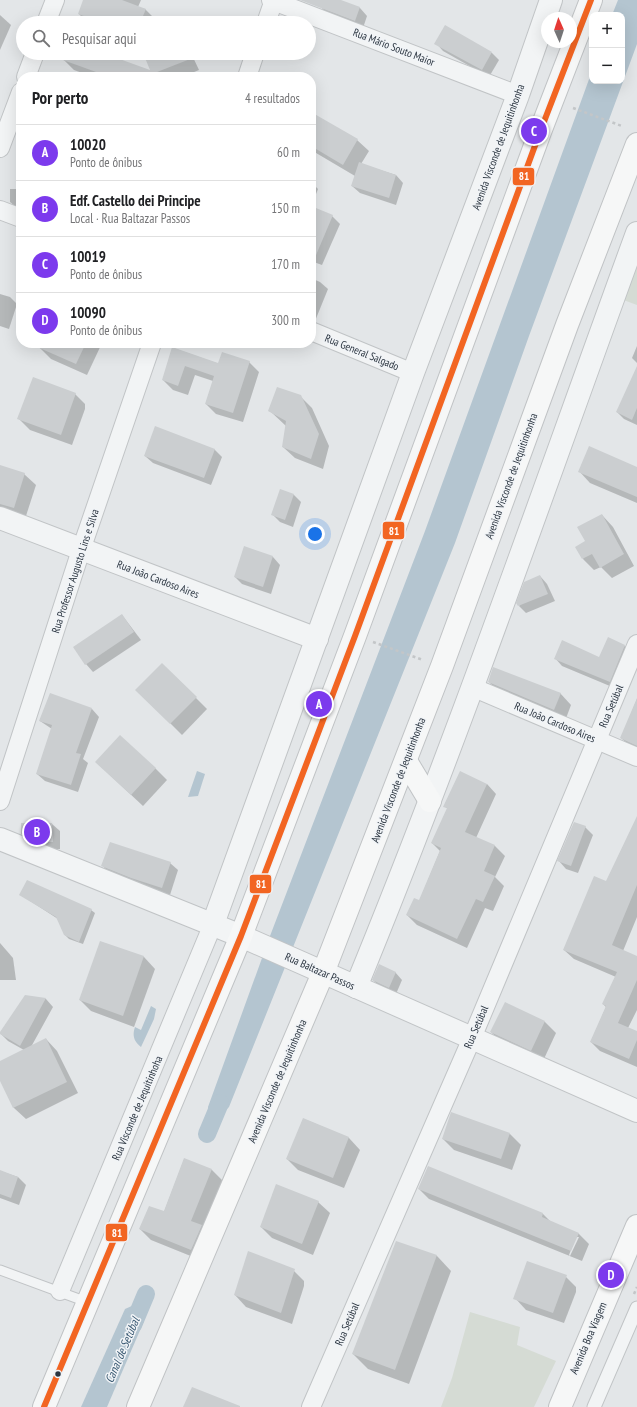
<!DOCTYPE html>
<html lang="pt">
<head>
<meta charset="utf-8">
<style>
  :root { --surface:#fff; --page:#f2f2f2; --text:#202124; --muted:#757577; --line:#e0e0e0; --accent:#7c3aed }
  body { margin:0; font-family:"PT Sans Narrow",sans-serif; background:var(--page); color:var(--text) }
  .controls { position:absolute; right:12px; top:12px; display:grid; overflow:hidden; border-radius:8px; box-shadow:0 4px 16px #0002 }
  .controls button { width:36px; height:36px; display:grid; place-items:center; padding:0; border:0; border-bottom:1px solid var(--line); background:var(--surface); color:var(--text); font:20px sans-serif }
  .compass { position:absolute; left:541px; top:12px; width:36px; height:36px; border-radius:50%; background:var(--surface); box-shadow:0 4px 16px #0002; rotate:357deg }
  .you { position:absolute; left:315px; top:534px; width:14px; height:14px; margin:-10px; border:3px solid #fff; border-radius:50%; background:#1a73e8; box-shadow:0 0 0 6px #1a73e833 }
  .badge { display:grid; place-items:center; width:26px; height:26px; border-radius:50%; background:var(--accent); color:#fff; font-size:13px; font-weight:700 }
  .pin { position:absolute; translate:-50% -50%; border:2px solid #fff; box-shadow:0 1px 4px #0006 }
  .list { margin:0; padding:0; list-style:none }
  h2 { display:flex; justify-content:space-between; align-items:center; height:52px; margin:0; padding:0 16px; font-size:17px }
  h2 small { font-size:13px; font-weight:400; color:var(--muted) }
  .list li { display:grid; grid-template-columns:26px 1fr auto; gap:12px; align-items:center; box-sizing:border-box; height:56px; padding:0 16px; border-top:1px solid var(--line) }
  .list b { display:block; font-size:15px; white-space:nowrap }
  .list p { margin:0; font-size:13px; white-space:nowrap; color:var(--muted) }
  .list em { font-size:13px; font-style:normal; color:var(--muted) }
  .icon { flex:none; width:22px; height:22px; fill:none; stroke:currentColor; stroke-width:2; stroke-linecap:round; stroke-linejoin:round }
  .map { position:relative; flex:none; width:637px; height:1407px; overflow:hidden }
  .search { position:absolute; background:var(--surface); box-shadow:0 4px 16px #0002; left:16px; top:16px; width:300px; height:44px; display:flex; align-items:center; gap:10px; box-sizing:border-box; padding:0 14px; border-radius:22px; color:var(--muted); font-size:15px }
  .panel { position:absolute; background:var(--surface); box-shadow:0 4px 16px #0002; left:16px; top:72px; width:300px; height:276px; border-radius:16px }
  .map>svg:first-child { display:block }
  .green { fill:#d5dbd4 }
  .water { fill:#b4c5d0 }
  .shadow { fill:#0003; fill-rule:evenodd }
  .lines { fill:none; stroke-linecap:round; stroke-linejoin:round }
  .canal { stroke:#b4c5d0; stroke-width:18 }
  .building { fill:#cbced0 }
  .service-casing { stroke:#c1c4c6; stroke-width:11 }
  .pedestrian-casing { stroke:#c1c4c6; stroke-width:15 }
  .minor-casing { stroke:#c1c4c6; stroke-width:20 }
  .tertiary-casing { stroke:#c1c4c6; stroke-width:24 }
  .primary-casing { stroke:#c0c3c5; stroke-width:24 }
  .path { stroke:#c3c6c8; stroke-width:2.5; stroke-dasharray:3 3; stroke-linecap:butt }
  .service { stroke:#f2f4f5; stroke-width:9 }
  .pedestrian { stroke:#f2f4f5; stroke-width:13 }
  .minor { stroke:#f2f4f5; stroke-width:18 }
  .tertiary { stroke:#f2f4f5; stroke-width:22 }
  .primary { stroke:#f6f7f7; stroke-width:22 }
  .bus-1-casing { stroke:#f1f4f7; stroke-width:9 }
  .bus-1 { stroke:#f26522; stroke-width:6 }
  .bus-dot { fill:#2b3540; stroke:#f1f4f7; stroke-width:1.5 }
  .labels { text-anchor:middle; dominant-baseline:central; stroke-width:3; stroke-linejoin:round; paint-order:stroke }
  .street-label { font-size:11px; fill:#2b3540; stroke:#f1f4f7 }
  .water-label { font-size:12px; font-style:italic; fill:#385871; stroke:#f1f4f7 }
  .line-badge { stroke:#f1f4f7; stroke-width:1.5 }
  .badge-label { font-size:11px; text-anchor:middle; font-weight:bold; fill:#fff }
</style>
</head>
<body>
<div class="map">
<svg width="637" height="1407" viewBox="0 0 637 1407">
  <rect width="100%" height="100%" fill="#e3e6e8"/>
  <g class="green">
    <polygon points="637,247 637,305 618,298"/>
    <polygon points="470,1312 520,1327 517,1345 556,1361 534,1407 441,1407 452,1378"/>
  </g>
  <g class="water">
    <polygon points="618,0 637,0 637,44 529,336 455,543 229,1107 210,1126 208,1107 270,936 425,531 592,71 592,81 622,81 622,15 612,15"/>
    <polygon points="197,771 205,774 198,796 188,797"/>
    <path d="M151,1006L156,1009L154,1019L141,1047C134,1041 132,1036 135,1027L141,1030Z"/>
    <polygon points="143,1301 144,1321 107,1407 81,1407 125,1309"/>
  </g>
  <g class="shadow">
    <polygon points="84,0 141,0 138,7 145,9 155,19 154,23 88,23 79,14"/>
    <polygon points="324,0 338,0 360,8 367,16 363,28 328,15 321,7"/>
    <polygon points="0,15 11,25 0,50"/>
    <polygon points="436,43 492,53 499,60 489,77 443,51"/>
    <polygon points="65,53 100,53 152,72 144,53 191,53 199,70 182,77 93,77 74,70 63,59"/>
    <polygon points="311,113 357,140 369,151 361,164 396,175 403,183 396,205 360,193 352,186 355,176 311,150"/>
    <polygon points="311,182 318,189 311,207"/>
    <polygon points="10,189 21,189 21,211 10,202"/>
    <polygon points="311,207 332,216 340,224 322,265 311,261"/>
    <polygon points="311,278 320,282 328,289 313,326 311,326"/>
    <polygon points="0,294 10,297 17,304 9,329 0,326"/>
    <polygon points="42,343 102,343 87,375 51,359 40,348"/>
    <polygon points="637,346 637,363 632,358"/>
    <polygon points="173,348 219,364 249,362 259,372 243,422 216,414 206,404 213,381 195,375 188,395 173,390 163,380"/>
    <polygon points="637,389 637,425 624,419 617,412"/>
    <polygon points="74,393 85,404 85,409 72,445 30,430 19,419"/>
    <polygon points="300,396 312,408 329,446 323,469 295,458 283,447 286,426 270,411"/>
    <polygon points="214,449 222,457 211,485 153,463 145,456"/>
    <polygon points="0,466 24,474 36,485 25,519 0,511"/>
    <polygon points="637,468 637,503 590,483 579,471"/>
    <polygon points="281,490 294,495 301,502 293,527 280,522 272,514"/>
    <polygon points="602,515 613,527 634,566 612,578 601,567 594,570 583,559 587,541"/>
    <polygon points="244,548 273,557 280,565 271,594 242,584 235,577"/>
    <polygon points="540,576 547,584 555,601 526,613 519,606"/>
    <polygon points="122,615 141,640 93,672 86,664"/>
    <polygon points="625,646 632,653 617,689 562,666 555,658 600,658"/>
    <polygon points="162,664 207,709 182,735 137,690"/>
    <polygon points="489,682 560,693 571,705 565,721 500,693"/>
    <polygon points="637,699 637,752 621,738"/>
    <polygon points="92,709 99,717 83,759 88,763 78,792 45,781 37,774 52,729 40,721"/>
    <polygon points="96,762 155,768 167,780 143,806"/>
    <polygon points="487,784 496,794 476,838 495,846 505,856 495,877 504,886 493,911 485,908 467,948 417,925 407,915 419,902 440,851 432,843 448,809 444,806"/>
    <polygon points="637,819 637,917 623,951 637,957 637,1010 628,1028 637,1032 637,1067 600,1051 591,1042 606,1007 603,1004 616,977 574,959 564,950 606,883"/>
    <polygon points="22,824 52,824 60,831 60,849 48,849 29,841 22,833"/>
    <polygon points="585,827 593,835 578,873 566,869 559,861"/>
    <polygon points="170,863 178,870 170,895 140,886 110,874 103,866"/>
    <polygon points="21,895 91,910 95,913 83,944 69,939 65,935 58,919"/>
    <polygon points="101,942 144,957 155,969 134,1027 91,1011 80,1000"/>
    <polygon points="0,943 13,958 16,980 0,980"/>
    <polygon points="395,972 402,980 396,994 381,988 373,980"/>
    <polygon points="26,996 46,999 53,1007 31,1047 46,1039 57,1051 78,1093 26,1119 14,1108 0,1079 0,1062 24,1050 8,1041 0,1033"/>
    <polygon points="505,1004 545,1022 556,1033 543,1061 503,1044 491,1032"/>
    <polygon points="304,1119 349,1138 360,1150 344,1188 298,1170 287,1159"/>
    <polygon points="510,1134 521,1145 512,1170 454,1150 443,1139"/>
    <polygon points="184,1160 212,1170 223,1181 203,1261 151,1240 140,1229 164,1212"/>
    <polygon points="0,1171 18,1177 26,1185 19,1205 0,1198"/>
    <path d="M419,1189L543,1214L551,1222L579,1234L589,1244L582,1261L429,1199ZM576,1237H579L570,1256L569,1255Z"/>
    <polygon points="318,1202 330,1213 313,1255 272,1238 261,1227"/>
    <polygon points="397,1243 437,1256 451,1271 409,1384 368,1369 353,1354"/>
    <polygon points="293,1270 304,1281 304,1286 292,1324 246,1307 235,1295"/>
    <polygon points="564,1275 576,1287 576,1292 564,1323 526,1310 515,1298"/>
  </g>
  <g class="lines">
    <g class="canal">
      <polyline points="207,1134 220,1103"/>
      <polyline points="133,1325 146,1294"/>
    </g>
  </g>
  <g class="building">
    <polygon points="83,0 122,0 146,9 140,23 103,23 78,14"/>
    <polygon points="300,0 341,0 360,7 355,21"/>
    <polygon points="445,25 492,52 482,70 434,44"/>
    <polygon points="49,53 103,53 150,70 143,53 203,54 157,72 165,75 164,77 110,77 49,55"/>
    <polygon points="311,112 358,139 343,165 311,146"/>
    <polygon points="359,162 396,175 389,198 351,186"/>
    <polygon points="311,206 333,215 311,267"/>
    <polygon points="28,343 86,343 76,364"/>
    <polygon points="172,347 218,363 222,352 250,361 233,413 205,404 214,376 185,366 178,386 162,380"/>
    <polygon points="637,366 637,408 632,420 616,412"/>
    <polygon points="33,377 76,393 61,435 17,419"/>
    <polygon points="277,387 301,395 319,434 311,459 282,447 286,421 268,411"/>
    <polygon points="155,426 215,449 204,478 144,456"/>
    <polygon points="589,446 637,467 637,497 578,472"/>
    <polygon points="0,465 25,473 14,508 0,504"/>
    <polygon points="280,489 294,494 285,520 271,515"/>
    <polygon points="602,514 624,554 600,568 592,554 582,559 575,547 585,541 577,527"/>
    <polygon points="244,546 273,556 263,587 234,577"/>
    <polygon points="540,575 548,594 518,606 516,603 524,582"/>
    <polygon points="122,614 134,632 85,665 73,647"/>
    <polygon points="608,637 625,645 610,682 554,659 562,640 599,657"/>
    <polygon points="162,663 197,697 170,724 135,690"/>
    <polygon points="493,667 561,693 554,710 488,682"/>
    <polygon points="50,693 92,708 76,753 81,754 71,785 36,774 52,725 39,721"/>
    <polygon points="637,698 637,746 620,738"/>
    <polygon points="120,735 156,768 131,795 95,762"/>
    <polygon points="460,771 487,784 465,832 495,845 484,871 495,876 483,902 476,899 457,939 406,915 414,898 419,900 441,848 431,843 447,808 443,807"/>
    <polygon points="637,816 637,885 612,945 637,956 637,980 618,1023 637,1031 637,1040 629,1059 590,1042 606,1006 602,1004 617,972 563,950 594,876 606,881"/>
    <polygon points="574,822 586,826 571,866 557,861"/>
    <polygon points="21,823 52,823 53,842 40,842 21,834"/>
    <polygon points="110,842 171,862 162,888 131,878 101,866"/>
    <polygon points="27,880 92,909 79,942 64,935 56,917 19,895"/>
    <polygon points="100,941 144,956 123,1016 79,1000"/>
    <polygon points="379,964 396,972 389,988 372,980"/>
    <polygon points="25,995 46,998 20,1046 0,1034 0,1032"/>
    <polygon points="505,1002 545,1021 531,1051 490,1032"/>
    <polygon points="46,1038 67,1082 13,1108 0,1081 0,1061"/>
    <polygon points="451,1112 510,1133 501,1159 442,1139"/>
    <polygon points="303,1118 349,1137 333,1178 286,1159"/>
    <polygon points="184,1158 212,1169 191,1221 202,1225 191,1250 139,1229 149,1206 164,1211"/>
    <polygon points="428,1166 543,1213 542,1217 579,1233 571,1251 418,1189"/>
    <polygon points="0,1170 18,1177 11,1198 0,1194"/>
    <polygon points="276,1184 319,1201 302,1244 260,1227"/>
    <polygon points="396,1241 437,1255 395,1370 352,1354"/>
    <polygon points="248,1251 295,1269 281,1313 234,1295"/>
    <polygon points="527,1261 567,1275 553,1313 513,1299"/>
    <polygon points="192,1387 240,1406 240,1407 183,1407"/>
  </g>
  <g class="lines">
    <defs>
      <polyline id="service" points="0,1270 87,1302"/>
      <polyline id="pedestrian" points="594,1407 637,1308"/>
      <g id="minor">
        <polyline points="271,0 518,95"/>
        <polyline points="46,23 55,0"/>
        <polyline points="266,23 274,0"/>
        <polyline points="26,77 35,53"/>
        <polyline points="247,77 255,53"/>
        <polyline points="0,148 21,92"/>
        <polyline points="0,210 21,218"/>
        <polyline points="311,331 413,373"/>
        <polyline points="472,687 637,757"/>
        <polyline points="0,801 81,550 152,343"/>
        <polyline points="60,1291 213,924"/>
        <polyline points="311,1407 472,1038 637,644"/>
      </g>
      <g id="tertiary">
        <polyline points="0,518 317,639"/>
        <polyline points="0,839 241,936 637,1111"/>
        <polyline points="213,924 413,373 518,95 551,0"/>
        <path d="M356,987C458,739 545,485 637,233"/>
      </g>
      <g id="primary">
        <polyline points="406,761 430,801"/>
        <polyline points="44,1407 241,936 355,636 540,132 591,0"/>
        <polyline points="138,1407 323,973 442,666 567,325 637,144"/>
        <polyline points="560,1407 637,1226"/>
      </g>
    </defs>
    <use href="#service" class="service-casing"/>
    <use href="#pedestrian" class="pedestrian-casing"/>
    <use href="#minor" class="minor-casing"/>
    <use href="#tertiary" class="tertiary-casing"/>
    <use href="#primary" class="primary-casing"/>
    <g class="path">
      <polyline points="573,108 622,126"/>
      <polyline points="373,642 423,660"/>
      <polyline points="634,1294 637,1287"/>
    </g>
    <use href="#service" class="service"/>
    <use href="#pedestrian" class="pedestrian"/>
    <use href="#minor" class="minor"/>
    <use href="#tertiary" class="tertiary"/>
    <use href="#primary" class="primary"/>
    <defs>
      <polyline id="bus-1" points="44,1407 241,936 355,636 540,132 591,0"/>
    </defs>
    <use href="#bus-1" class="bus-1-casing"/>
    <use href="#bus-1" class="bus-1"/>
  </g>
  <circle class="bus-dot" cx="58" cy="1374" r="3.5"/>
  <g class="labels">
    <g class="street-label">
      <text transform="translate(394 47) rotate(21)">Rua Mário Souto Maior</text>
      <text transform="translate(498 147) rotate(-70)">Avenida Visconde de Jequitinhonha</text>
      <text transform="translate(362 352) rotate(22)">Rua General Salgado</text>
      <text transform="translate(511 476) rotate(-70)">Avenida Visconde de Jequitinhonha</text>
      <text transform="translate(75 571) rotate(-72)">Rua Professor Augusto Lins e Silva</text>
      <text transform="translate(158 579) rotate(21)">Rua João Cardoso Aires</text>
      <text transform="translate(611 706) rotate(-67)">Rua Setúbal</text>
      <text transform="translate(555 722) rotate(23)">Rua João Cardoso Aires</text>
      <text transform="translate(398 780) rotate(-69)">Avenida Visconde de Jequitinhonha</text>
      <text transform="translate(320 971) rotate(24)">Rua Baltazar Passos</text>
      <text transform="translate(476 1027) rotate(-67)">Rua Setúbal</text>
      <text transform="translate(277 1081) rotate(-67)">Avenida Visconde de Jequitinhonha</text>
      <text transform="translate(137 1108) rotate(-67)">Rua Visconde de Jequitinhoha</text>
      <text transform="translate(347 1324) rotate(-67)">Rua Setúbal</text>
      <text transform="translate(588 1338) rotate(-67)">Avenida Boa Viagem</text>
    </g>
    <g class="water-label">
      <text transform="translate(122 1350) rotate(-67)">Canal de Setúbal</text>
    </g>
  </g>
  <g class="line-badge">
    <rect x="512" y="167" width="23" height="19" rx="4" fill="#f26522"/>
    <rect x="382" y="521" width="23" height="19" rx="4" fill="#f26522"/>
    <rect x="249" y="874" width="23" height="20" rx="4" fill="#f26522"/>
    <rect x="105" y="1223" width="23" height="19" rx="4" fill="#f26522"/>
  </g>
  <g class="badge-label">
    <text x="524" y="180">81</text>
    <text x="394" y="535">81</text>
    <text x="261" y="888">81</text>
    <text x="117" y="1237">81</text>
  </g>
</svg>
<div class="controls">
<button>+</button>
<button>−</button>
</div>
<svg class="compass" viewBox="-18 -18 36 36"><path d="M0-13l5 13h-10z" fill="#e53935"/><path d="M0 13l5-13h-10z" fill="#757577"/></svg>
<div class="you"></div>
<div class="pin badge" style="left:319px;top:704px">A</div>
<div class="pin badge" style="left:37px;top:832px">B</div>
<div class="pin badge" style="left:534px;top:131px">C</div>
<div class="pin badge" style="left:611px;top:1275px">D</div>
<div class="search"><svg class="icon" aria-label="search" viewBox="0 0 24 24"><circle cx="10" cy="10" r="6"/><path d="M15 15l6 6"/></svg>Pesquisar aqui</div>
<section class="panel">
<h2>Por perto<small>4 resultados</small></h2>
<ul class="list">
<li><span class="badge">A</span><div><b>10020</b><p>Ponto de ônibus</p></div><em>60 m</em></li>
<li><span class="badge">B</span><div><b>Edf. Castello dei Principe</b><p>Local · Rua Baltazar Passos</p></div><em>150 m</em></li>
<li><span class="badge">C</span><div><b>10019</b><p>Ponto de ônibus</p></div><em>170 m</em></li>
<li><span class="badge">D</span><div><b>10090</b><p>Ponto de ônibus</p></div><em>300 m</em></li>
</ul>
</section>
</div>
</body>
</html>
